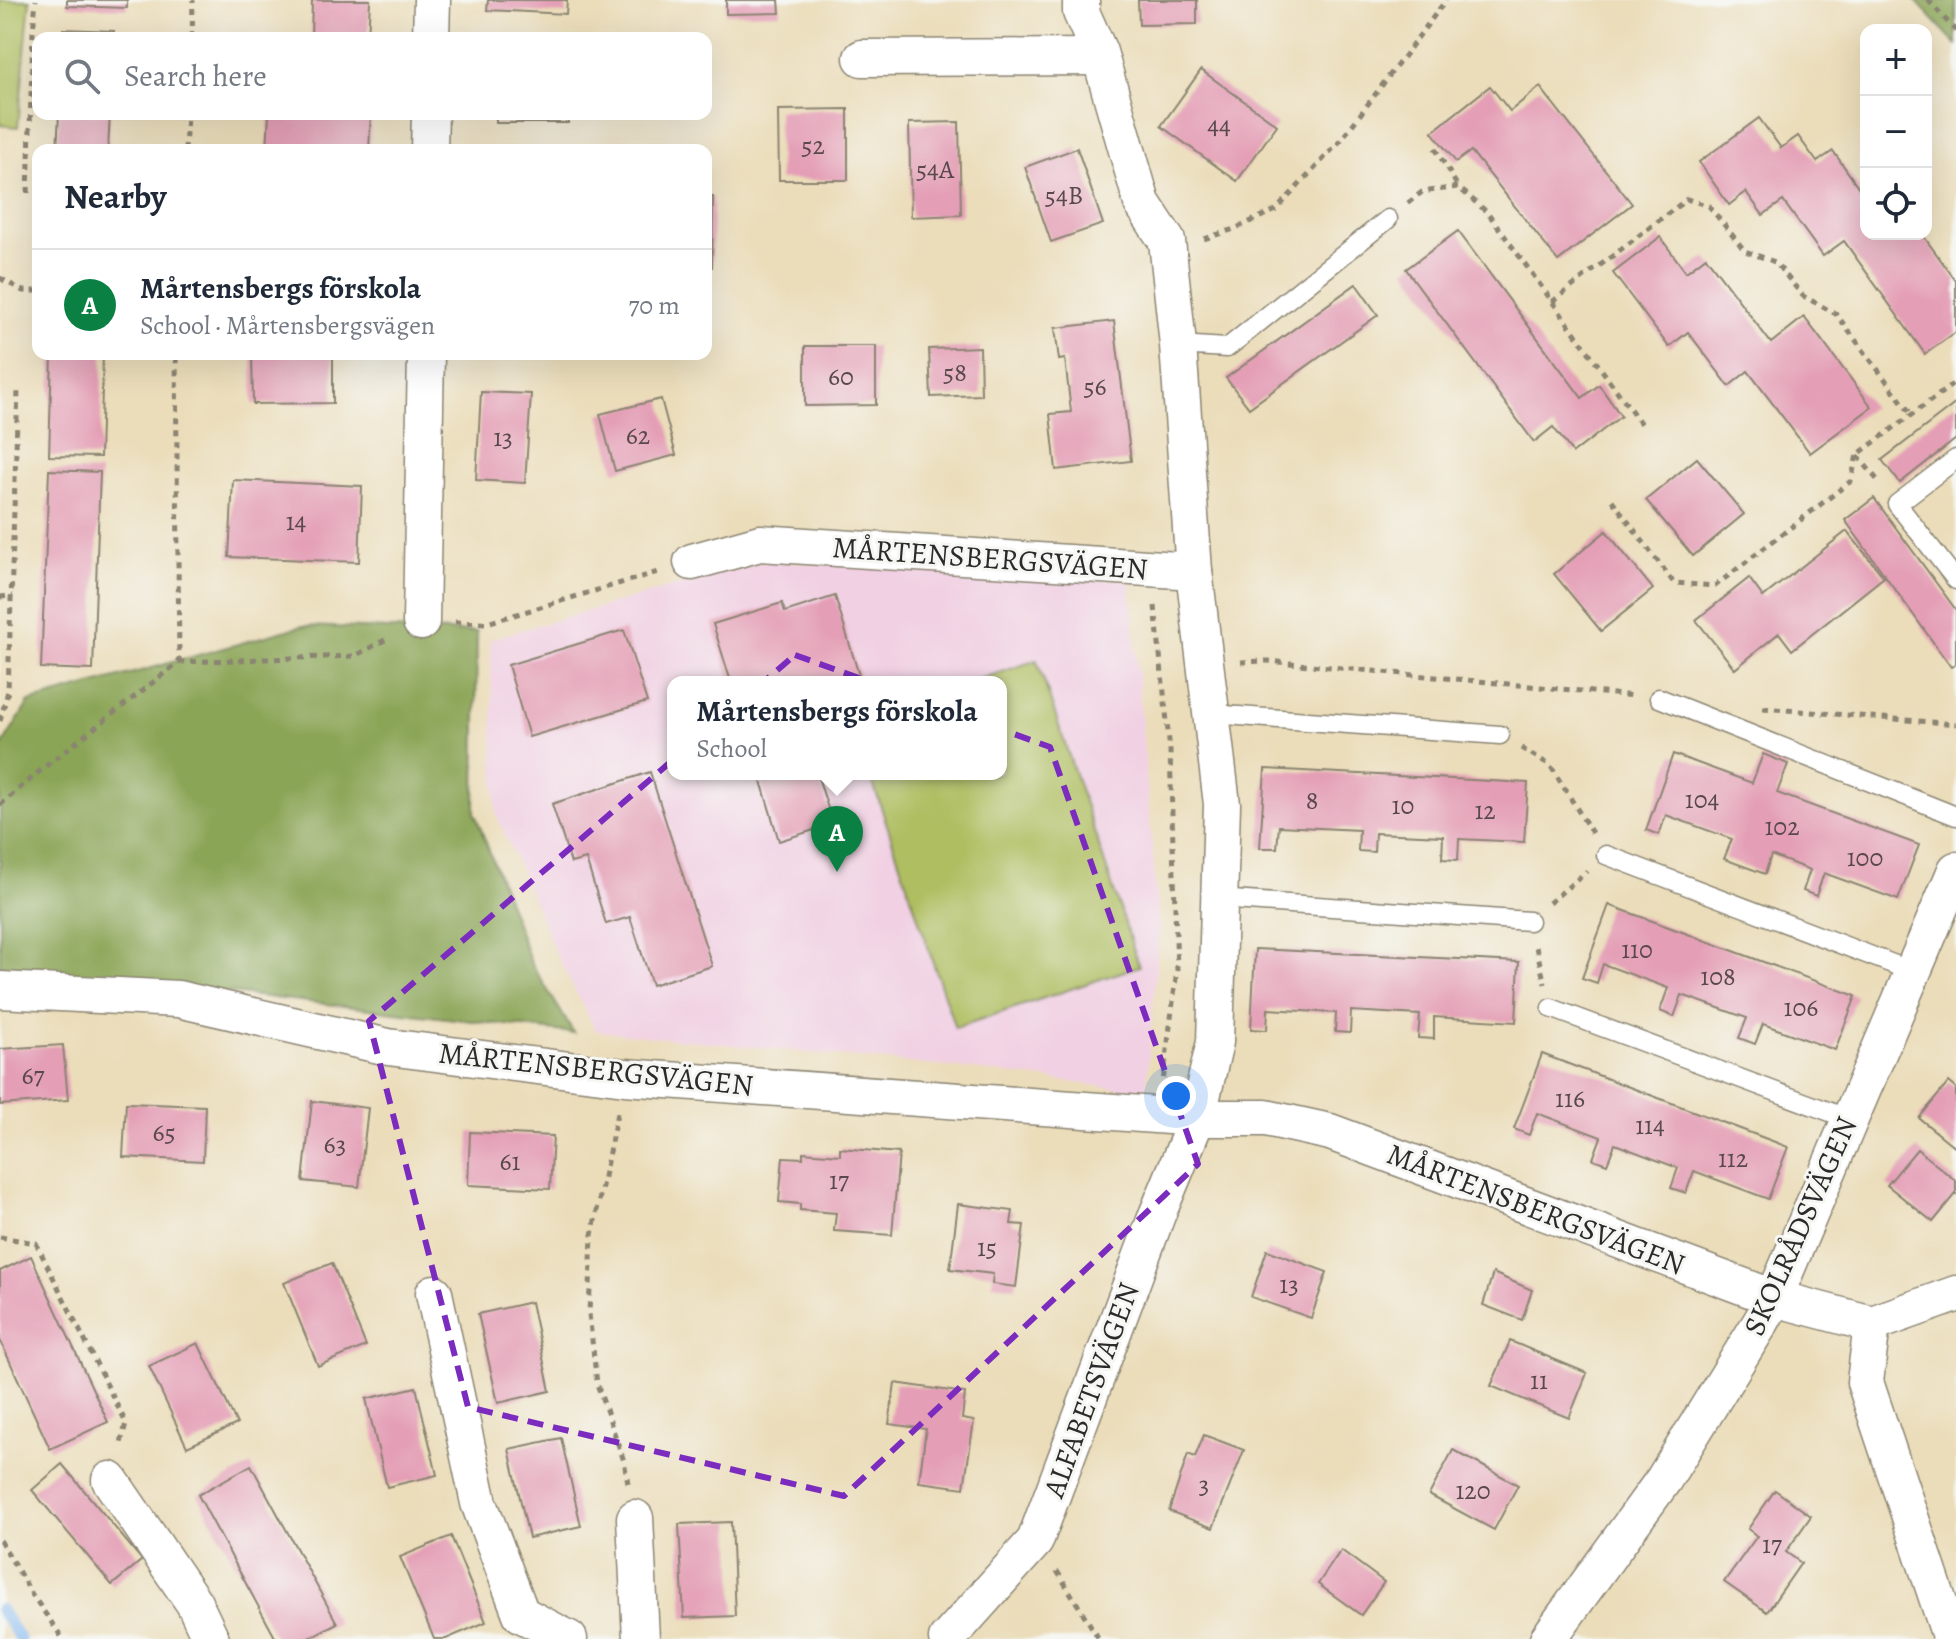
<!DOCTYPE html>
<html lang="en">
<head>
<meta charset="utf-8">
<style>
  :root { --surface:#fff; --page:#f2f2f3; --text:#1f2937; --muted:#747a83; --line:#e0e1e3; --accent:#0b8043 }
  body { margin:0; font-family:Alegreya,serif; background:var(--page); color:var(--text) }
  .controls { position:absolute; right:24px; top:24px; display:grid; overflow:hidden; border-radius:16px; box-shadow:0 8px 32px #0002 }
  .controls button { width:72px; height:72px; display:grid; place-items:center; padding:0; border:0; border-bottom:2px solid var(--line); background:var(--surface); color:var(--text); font:40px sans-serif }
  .you { position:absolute; left:1176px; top:1096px; width:28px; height:28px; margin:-20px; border:6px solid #fff; border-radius:50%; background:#1a73e8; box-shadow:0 0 0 12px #1a73e833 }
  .badge { display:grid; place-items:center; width:52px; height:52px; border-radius:50%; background:var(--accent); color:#fff; font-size:26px; font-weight:700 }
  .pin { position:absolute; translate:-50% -66px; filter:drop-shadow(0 2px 4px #0008) }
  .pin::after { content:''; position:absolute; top:42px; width:28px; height:24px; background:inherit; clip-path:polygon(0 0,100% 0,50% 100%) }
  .popup { position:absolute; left:667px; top:676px; width:340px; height:104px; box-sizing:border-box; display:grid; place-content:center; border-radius:16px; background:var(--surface); filter:drop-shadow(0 2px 6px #0005); font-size:26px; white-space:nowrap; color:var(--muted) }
  .popup b { font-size:30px; color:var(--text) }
  .popup::after { content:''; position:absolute; left:50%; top:100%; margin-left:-16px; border:16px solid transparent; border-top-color:var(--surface) }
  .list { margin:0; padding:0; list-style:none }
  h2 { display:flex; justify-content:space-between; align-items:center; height:104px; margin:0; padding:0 32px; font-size:34px }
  h2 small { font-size:26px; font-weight:400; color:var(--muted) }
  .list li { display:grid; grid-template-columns:52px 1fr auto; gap:24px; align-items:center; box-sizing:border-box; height:112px; padding:0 32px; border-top:2px solid var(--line) }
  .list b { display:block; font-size:30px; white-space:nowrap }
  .list p { margin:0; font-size:26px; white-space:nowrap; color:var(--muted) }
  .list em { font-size:26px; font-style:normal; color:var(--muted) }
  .icon { flex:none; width:44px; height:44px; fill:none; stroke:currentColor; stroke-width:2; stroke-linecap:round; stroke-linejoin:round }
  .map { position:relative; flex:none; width:1956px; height:1639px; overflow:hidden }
  .search { position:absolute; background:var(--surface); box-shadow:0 8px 32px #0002; left:32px; top:32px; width:680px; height:88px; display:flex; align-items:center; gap:20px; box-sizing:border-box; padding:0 28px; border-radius:16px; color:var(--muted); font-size:30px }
  .panel { position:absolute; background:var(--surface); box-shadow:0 8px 32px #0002; left:32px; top:144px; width:680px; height:216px; border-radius:16px }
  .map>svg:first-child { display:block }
  .built { fill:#f1d0e3; fill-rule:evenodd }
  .green { fill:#afbe61; stroke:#6d7446; stroke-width:2 }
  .forest { fill:#8ba557; stroke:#5b6841; stroke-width:2 }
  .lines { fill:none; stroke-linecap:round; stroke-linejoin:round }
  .stream { stroke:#85b9f3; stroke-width:11 }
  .building { fill:#e49fb6 }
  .lane-casing { stroke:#8b8472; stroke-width:21 }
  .street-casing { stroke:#8b8472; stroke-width:39 }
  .path { stroke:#8b8472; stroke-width:5; stroke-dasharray:6 6; stroke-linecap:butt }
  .lane { stroke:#fff; stroke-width:18 }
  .street { stroke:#fff; stroke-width:36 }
  .marked { fill:none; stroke:#7b2cbf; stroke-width:6; stroke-dasharray:16 10; stroke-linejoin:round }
  .labels { text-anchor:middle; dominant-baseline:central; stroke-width:6; stroke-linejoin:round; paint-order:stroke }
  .number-label { font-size:26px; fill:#59484e }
  .street-label { font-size:30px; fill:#2b2b2b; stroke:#f6f6f2 }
</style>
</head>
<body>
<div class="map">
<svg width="1956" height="1639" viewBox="0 0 1956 1639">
  <rect width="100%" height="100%" fill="#f6f6f2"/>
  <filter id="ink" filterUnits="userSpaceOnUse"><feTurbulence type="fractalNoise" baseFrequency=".0125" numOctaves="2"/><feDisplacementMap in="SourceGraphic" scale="16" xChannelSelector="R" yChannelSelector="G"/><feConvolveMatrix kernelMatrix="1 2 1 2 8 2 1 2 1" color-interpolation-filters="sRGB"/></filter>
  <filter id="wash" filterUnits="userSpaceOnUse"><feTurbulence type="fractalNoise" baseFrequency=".006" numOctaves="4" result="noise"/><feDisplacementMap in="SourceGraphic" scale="32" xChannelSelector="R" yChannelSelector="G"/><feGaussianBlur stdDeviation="1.8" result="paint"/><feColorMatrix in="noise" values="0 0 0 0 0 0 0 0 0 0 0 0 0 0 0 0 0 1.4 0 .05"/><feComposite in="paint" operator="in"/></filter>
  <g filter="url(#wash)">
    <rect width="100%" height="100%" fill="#ebddba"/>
    <path class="built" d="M762,561L1130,580L1159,929L1146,1092L968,1069L596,1031L558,958L496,814L490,639ZM673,682H1001V774H673Z"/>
    <g class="green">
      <polygon points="0,0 30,0 18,127 0,125"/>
      <polygon points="1037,660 1139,966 955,1028 870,774 1001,774 1001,682 972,682"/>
    </g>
    <g class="forest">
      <polygon points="1916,0 1956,0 1956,44 1915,0"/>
      <polygon points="302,626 477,632 475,813 531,963 574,1033 0,966 0,749 29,702"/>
    </g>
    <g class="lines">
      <polyline class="stream" points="0,1609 20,1639"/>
    </g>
    <g id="blocks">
      <g class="building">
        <polygon points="67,0 127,0 127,8 67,6"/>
        <polygon points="312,0 370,0 368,38 311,38"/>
        <polygon points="488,0 567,0 566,14 487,10"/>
        <polygon points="726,0 779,0 780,13 726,14"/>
        <polygon points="1138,0 1197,0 1197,24 1139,25"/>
        <polygon points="63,29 114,31 113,38 63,38"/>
        <polygon points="1201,70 1277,125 1237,181 1161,126"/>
        <polygon points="1490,86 1510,111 1540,87 1632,204 1558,261 1471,151 1456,162 1432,132"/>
        <polygon points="848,109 848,180 779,180 778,110"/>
        <polygon points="59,114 110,114 108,150 57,150"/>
        <polygon points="269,114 371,114 369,150 267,150"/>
        <rect x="496" y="114" width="72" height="9"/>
        <polygon points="1759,118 1781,148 1798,136 1817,162 1833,151 1866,198 1866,234 1922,234 1956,281 1956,332 1925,354 1844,241 1823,256 1783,201 1763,215 1746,192 1729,205 1699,162"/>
        <polygon points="959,122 961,215 911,217 909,123"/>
        <polygon points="1077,148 1103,224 1051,242 1025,167"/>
        <polygon points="706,197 713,197 712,267 706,267"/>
        <polygon points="1458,231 1582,398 1599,385 1621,416 1573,453 1553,427 1534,442 1406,269"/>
        <polygon points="1660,237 1686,272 1706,257 1771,343 1804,317 1872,407 1810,453 1748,371 1729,386 1688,332 1669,347 1613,273"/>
        <polygon points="1356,284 1378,315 1249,408 1226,378"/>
        <polygon points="1114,321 1131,461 1056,470 1050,414 1071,412 1065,359 1059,360 1055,328"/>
        <polygon points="805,346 876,346 876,405 805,406"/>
        <polygon points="980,347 981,395 931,397 929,349"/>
        <polygon points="52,354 103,354 100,457 49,456"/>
        <polygon points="252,354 333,354 333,403 253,404"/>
        <polygon points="481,392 531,394 525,483 476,480"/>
        <polygon points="661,399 676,455 615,471 600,414"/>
        <polygon points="1956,403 1956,439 1900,483 1882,460"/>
        <polygon points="1697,458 1744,514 1693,556 1646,500"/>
        <polygon points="49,470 100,472 93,670 41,668"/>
        <polygon points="233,480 362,486 359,562 229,557"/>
        <polygon points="1874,498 1956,610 1956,664 1951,667 1845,520"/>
        <polygon points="1606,531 1653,589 1601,631 1554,574"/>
        <polygon points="1847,531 1884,577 1792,650 1779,633 1735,669 1696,620 1749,578 1763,597"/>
        <polygon points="835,596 861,682 731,682 713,624 782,603 785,612"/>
        <polygon points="624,630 647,702 529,737 508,665"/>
        <polygon points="1673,754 1752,783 1763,754 1788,764 1777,793 1919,845 1898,900 1824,873 1816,896 1803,891 1810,870 1771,855 1765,874 1724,859 1732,839 1666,815 1659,835 1646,830"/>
        <polygon points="1265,769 1528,783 1524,842 1459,839 1458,860 1442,859 1443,836 1375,833 1374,852 1358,851 1359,830 1279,826 1277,848 1260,848"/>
        <polygon points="650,772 712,966 652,985 630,917 606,924 586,859 571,863 552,804"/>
        <polygon points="759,774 817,774 833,824 779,841"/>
        <polygon points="1609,905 1856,996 1835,1050 1763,1024 1755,1044 1739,1038 1747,1018 1682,995 1674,1017 1660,1011 1668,988 1603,964 1597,983 1582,978"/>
        <polygon points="1255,949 1519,962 1516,1022 1434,1017 1434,1039 1418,1038 1420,1015 1351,1011 1350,1033 1335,1032 1336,1013 1268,1009 1267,1030 1251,1029"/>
        <polygon points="63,1045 68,1100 0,1105 0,1049"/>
        <polygon points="1542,1054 1788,1147 1768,1199 1694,1171 1686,1193 1671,1188 1678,1168 1615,1144 1607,1164 1593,1159 1601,1137 1537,1113 1529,1135 1514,1129"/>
        <polygon points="1949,1082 1956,1088 1956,1148 1919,1118"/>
        <polygon points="312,1101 368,1108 359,1187 303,1181"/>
        <polygon points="126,1103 205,1106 203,1161 123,1157"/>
        <polygon points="470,1132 553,1136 550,1189 468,1185"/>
        <polygon points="840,1148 899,1153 892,1235 834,1231 836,1213 800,1210 800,1204 779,1202 783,1157 803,1158 803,1152 840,1155"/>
        <polygon points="1917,1149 1956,1181 1956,1194 1933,1222 1887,1185"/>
        <polygon points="958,1204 1013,1211 1011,1224 1024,1225 1016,1287 992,1284 993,1274 950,1269"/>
        <polygon points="1267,1250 1327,1272 1311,1318 1251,1297"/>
        <polygon points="31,1256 108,1422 50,1449 0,1340 0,1271"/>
        <polygon points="332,1263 366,1346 318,1366 284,1283"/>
        <polygon points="1493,1273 1532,1290 1522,1320 1483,1305"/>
        <polygon points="531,1302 550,1391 498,1403 478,1314"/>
        <polygon points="1510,1341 1587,1373 1569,1418 1491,1386"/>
        <polygon points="198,1343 237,1424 187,1447 149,1366"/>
        <polygon points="895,1383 965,1393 962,1419 974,1421 964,1488 919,1482 926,1429 889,1424"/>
        <polygon points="416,1387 437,1475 387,1487 366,1399"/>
        <polygon points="1204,1435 1244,1450 1213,1528 1169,1511 1188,1454 1195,1457"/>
        <polygon points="561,1438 581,1526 529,1538 509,1449"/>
        <polygon points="1453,1450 1518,1485 1494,1530 1429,1495"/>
        <polygon points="62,1464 142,1560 112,1585 32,1490"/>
        <polygon points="251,1465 337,1623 307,1639 276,1639 198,1495"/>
        <polygon points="1775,1490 1811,1516 1786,1552 1801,1563 1767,1612 1724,1582 1757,1536 1748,1529"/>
        <polygon points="731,1522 735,1616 684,1618 679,1524"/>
        <polygon points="451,1536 486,1622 446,1639 434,1639 400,1557"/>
        <polygon points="1341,1550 1384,1582 1361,1615 1318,1584"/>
      </g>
    </g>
  </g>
  <g filter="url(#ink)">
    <use href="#blocks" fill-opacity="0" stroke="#8b8472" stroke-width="2"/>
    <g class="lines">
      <defs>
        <g id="lane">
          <polyline points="1178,345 1227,348 1388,219"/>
          <polyline points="1956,459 1897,504 1956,580"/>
          <polyline points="1659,698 1956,816"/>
          <polyline points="1211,714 1500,735"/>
          <polyline points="1606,855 1911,971"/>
          <polyline points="1219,899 1529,921"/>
          <polyline points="1551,1008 1849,1119"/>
        </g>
        <g id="street">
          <polyline points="431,38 432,0"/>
          <polyline points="862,58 1100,57"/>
          <polyline points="429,150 430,114"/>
          <polyline points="692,562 760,543 1194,571"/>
          <polyline points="421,622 426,354"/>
          <polyline points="0,990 178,999 388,1047 625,1077 1197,1118 1266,1118 1330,1132 1774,1298 1872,1324"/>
          <polyline points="434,1293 479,1503 521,1614 569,1639"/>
          <polyline points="110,1480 194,1603 211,1639"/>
          <polyline points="635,1518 641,1639"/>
          <polyline points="947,1639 1035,1541 1157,1215 1197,1118 1215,1042 1222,804 1194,571 1178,345 1167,241 1142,203 1099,52 1081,12 1081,0"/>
          <polyline points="1548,1639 1664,1479 1761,1322 1774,1298 1956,870"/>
          <polyline points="1951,1639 1865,1382 1872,1324 1956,1294"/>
        </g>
      </defs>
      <use href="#lane" class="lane-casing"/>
      <use href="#street" class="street-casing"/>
      <g class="path">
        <polyline points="1928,0 1955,30 1956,33"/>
        <polyline points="192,38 193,0"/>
        <polyline points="1435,148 1458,187"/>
        <polyline points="185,150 187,114"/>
        <polyline points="28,193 33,32 36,0"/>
        <polyline points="1408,203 1422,192 1458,187 1488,213 1641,424"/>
        <polyline points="1204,239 1234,229 1276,210 1341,140 1446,0"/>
        <polyline points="0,278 23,291 38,291"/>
        <polyline points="1552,302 1687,199 1709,206 1745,251 1775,262 1803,296 1836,314 1912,415"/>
        <polyline points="1858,456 1879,482"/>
        <polyline points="1612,500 1674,583 1715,586 1851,481 1857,455 1956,382"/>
        <polyline points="0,597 13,596"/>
        <polyline points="1155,606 1170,751 1177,970 1163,1082"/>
        <polyline points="455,622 487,623 658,572"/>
        <polyline points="179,662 354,656 389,638"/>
        <polyline points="1241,662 1268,661 1634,696"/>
        <polyline points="1763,708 1956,724"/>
        <polyline points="0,721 8,691 18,389"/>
        <polyline points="1521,748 1550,765 1592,833"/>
        <polyline points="0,805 47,765 179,662 176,354"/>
        <polyline points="1549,903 1587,871"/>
        <polyline points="1536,947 1545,984"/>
        <polyline points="617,1113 592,1235 589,1314 597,1384 624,1461 628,1483"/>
        <polyline points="0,1237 36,1243 126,1423 120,1447"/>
        <polyline points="0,1540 33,1596 63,1639"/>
        <polyline points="1057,1571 1099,1639"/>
      </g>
      <use href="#lane" class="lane"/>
      <use href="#street" class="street"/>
    </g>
  </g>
  <path class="marked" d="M795,655L1050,747L1198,1164L844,1496L468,1407L369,1021Z"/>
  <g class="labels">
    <g class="number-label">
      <text x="1219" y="125">44</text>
      <text x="813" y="145">52</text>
      <text x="935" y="169">54A</text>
      <text x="1064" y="195">54B</text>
      <text x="955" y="372">58</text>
      <text x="841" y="376">60</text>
      <text x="1095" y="386">56</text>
      <text x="638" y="435">62</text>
      <text x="503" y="437">13</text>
      <text x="296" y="521">14</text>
      <text x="1702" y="799">104</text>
      <text x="1312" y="800">8</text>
      <text x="1403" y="805">10</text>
      <text x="1485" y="810">12</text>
      <text x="1782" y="826">102</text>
      <text x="1865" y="857">100</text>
      <text x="1637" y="949">110</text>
      <text x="1718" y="976">108</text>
      <text x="1801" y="1007">106</text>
      <text x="33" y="1075">67</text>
      <text x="1570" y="1098">116</text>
      <text x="1650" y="1125">114</text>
      <text x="164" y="1132">65</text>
      <text x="335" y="1144">63</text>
      <text x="1733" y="1158">112</text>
      <text x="510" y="1161">61</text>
      <text x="839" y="1180">17</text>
      <text x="987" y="1247">15</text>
      <text x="1289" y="1284">13</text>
      <text x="1539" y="1380">11</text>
      <text x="1204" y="1484">3</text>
      <text x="1473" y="1490">120</text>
      <text x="1772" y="1544">17</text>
    </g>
    <g class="street-label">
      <text transform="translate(990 558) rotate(4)">MÅRTENSBERGSVÄGEN</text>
      <text transform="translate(596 1069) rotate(6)">MÅRTENSBERGSVÄGEN</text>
      <text transform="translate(1536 1209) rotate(21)">MÅRTENSBERGSVÄGEN</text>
      <text transform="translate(1800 1226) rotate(-66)">SKOLRÅDSVÄGEN</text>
      <text transform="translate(1091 1390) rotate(-70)">ALFABETSVÄGEN</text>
    </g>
  </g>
</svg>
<div class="controls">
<button>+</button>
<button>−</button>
<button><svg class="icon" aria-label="locate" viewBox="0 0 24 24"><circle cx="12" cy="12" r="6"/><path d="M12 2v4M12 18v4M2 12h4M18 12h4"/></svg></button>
</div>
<div class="you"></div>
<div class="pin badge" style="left:837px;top:872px">A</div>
<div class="popup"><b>Mårtensbergs förskola</b>School</div>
<div class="search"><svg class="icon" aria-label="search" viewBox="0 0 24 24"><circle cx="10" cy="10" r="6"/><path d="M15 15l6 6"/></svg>Search here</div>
<section class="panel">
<h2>Nearby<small></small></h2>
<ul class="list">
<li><span class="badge">A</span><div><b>Mårtensbergs förskola</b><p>School · Mårtensbergsvägen</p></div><em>70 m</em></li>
</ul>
</section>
</div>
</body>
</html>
